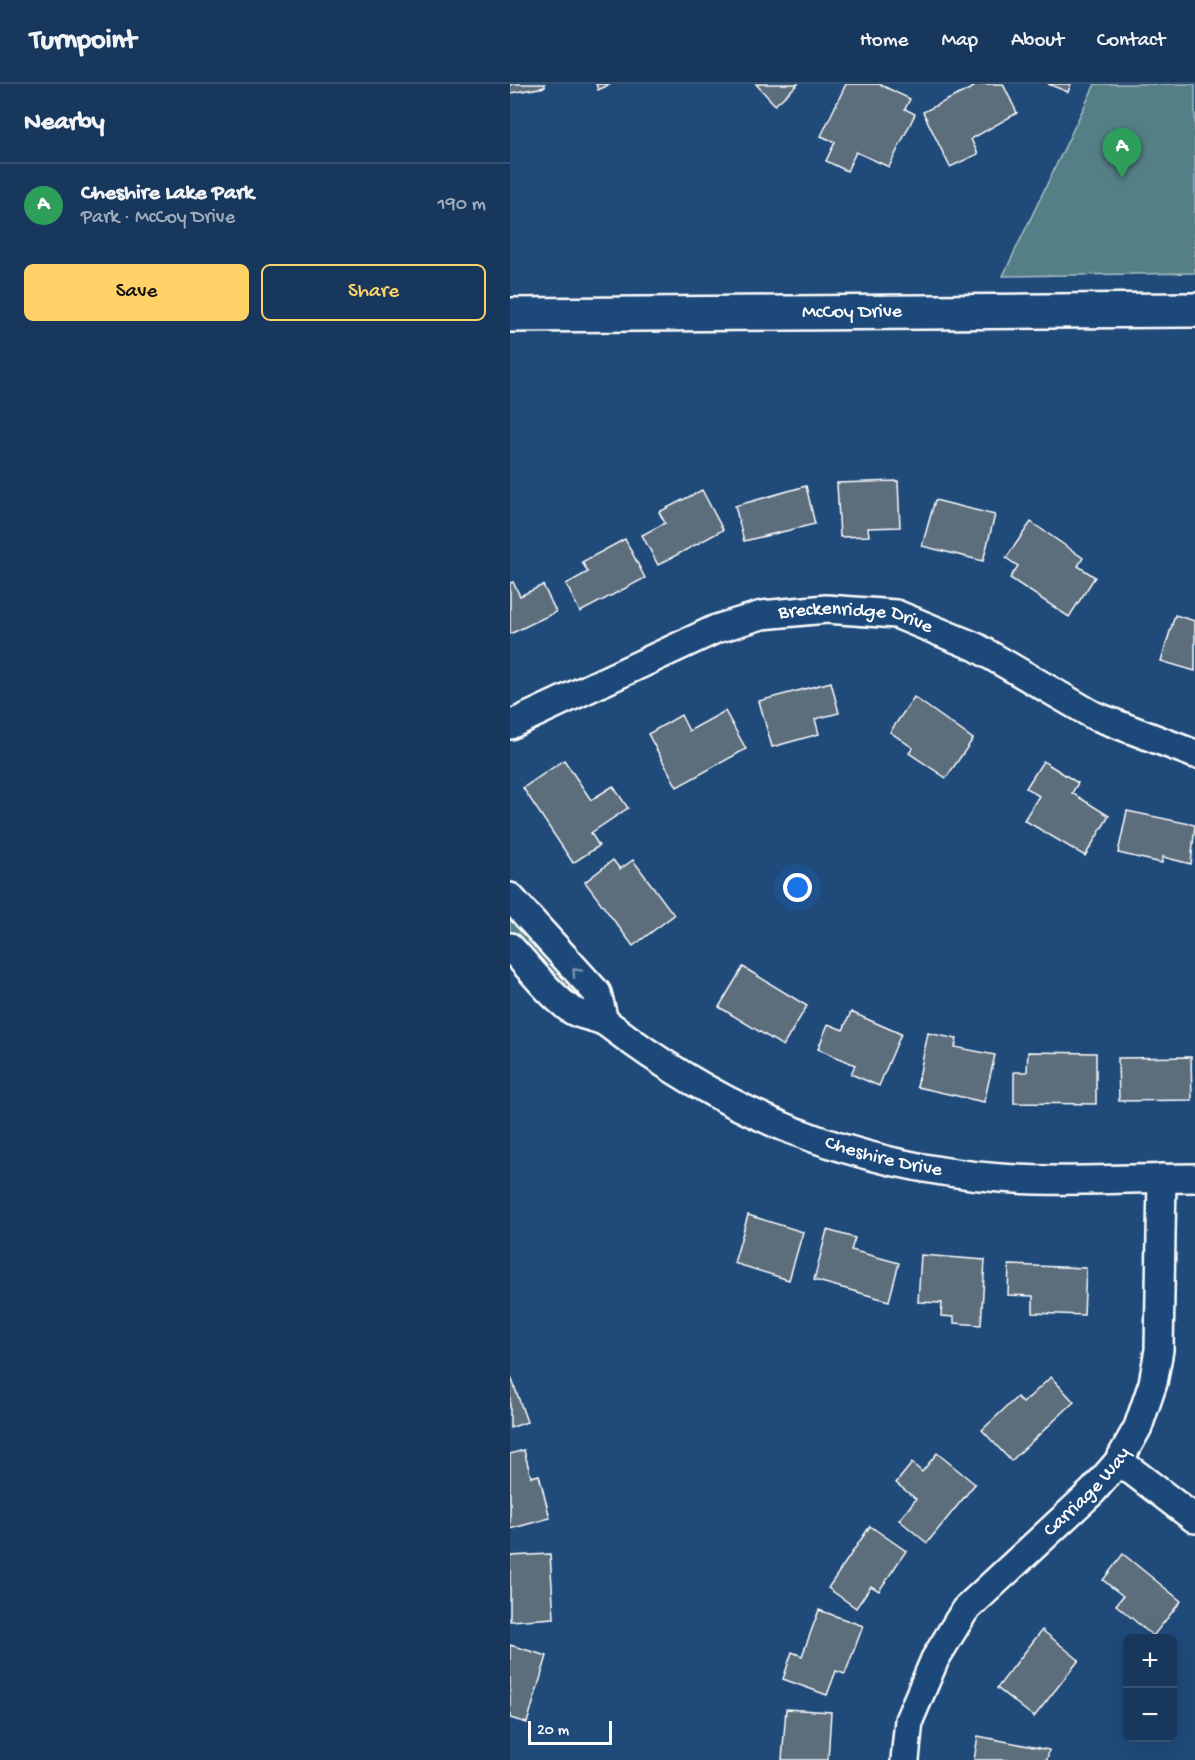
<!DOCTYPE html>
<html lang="en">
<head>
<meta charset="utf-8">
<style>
  :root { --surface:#17385c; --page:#203f62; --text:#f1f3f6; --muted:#9eacbb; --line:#365272; --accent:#ffd166 }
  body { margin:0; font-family:"Gochi Hand",sans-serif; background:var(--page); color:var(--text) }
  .controls { position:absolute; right:18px; bottom:18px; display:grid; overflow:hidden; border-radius:9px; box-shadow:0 6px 24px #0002 }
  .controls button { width:54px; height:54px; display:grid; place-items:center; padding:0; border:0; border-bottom:2px solid var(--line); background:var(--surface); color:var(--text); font:30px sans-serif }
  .scale { position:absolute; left:18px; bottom:15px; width:84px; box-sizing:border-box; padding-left:6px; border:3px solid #fff; border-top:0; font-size:16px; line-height:21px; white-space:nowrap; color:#fff; -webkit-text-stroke:4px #1f4a7a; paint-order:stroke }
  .you { position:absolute; left:288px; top:804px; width:21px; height:21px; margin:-15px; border:4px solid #fff; border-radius:50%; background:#1a73e8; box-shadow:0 0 0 9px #1a73e833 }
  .badge { display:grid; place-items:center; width:39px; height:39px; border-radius:50%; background:var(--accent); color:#fff; font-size:20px; font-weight:700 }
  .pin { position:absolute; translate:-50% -50px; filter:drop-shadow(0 2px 3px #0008) }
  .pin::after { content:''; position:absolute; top:32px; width:21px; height:18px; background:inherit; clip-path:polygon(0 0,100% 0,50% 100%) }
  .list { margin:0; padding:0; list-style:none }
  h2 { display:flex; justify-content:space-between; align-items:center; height:78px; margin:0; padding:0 24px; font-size:26px }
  h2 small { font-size:20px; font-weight:400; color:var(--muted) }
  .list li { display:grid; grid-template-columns:39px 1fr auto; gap:18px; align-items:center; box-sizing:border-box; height:84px; padding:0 24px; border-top:2px solid var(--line) }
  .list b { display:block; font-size:22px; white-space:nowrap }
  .list p { margin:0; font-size:20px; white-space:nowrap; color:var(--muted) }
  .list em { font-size:20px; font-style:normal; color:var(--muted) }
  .actions { display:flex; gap:12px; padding:18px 24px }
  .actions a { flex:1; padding:14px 0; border:2px solid var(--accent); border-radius:9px; text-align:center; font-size:21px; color:var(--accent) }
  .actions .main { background:var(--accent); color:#111 }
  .map { position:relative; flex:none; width:685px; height:1676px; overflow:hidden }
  header { display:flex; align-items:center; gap:36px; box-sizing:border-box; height:84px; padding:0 30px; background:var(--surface); border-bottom:2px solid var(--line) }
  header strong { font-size:28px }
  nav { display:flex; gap:33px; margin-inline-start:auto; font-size:21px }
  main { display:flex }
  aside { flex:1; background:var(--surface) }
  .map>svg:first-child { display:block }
  .green { fill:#547f87; stroke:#aabfc3; stroke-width:1.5 }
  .building { fill:#5b6d7c; stroke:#fff; stroke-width:1.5 }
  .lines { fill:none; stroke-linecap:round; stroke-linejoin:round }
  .minor-casing { stroke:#fff; stroke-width:32 }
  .tertiary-casing { stroke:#fff; stroke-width:38 }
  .minor { stroke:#1f4a7a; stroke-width:27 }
  .tertiary { stroke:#1f4a7a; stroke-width:33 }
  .oneway { stroke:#7992af }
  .labels { text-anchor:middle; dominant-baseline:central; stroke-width:4.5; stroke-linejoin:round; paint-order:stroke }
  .street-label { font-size:20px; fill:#fff; stroke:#1f4a7a }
</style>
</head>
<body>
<header>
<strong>Turnpoint</strong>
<nav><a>Home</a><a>Map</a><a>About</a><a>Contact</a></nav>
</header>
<main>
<aside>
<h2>Nearby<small></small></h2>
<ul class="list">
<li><span class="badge" style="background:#2e9e5b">A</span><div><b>Cheshire Lake Park</b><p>Park · McCoy Drive</p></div><em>190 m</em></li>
</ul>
<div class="actions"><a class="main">Save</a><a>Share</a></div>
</aside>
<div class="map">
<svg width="685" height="1676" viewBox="0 0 685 1676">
  <rect width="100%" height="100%" fill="#1f4a7a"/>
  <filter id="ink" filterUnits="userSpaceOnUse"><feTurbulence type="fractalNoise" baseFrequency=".0167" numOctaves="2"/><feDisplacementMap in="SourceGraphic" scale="12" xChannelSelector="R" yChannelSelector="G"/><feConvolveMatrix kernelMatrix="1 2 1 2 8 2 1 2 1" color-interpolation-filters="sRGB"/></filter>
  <g filter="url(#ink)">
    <g class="green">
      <polygon points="585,0 685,0 685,189 493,192"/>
      <polygon points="0,832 15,850 74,908 75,913 68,915 0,851"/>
    </g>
    <g class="building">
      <polygon points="0,0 35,0 35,3 0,9"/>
      <polygon points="86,0 101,0 88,6"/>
      <polygon points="246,0 288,0 265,21"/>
      <polygon points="336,0 369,0 400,15 395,25 405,30 379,83 346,68 337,87 316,77 325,58 311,52"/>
      <polygon points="462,0 493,0 507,29 461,55 468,70 440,83 413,28 464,3"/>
      <polygon points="538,0 561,0 558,8"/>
      <polygon points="388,397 390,443 358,444 359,452 330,453 327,399"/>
      <polygon points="296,402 305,440 234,457 225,422"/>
      <polygon points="192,406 213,446 148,481 132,451 155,439 149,428"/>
      <polygon points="425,416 485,431 473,477 412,462"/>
      <polygon points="521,438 573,474 568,482 585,493 559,533 500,494 508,482 496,474"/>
      <polygon points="115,455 135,494 70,528 56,500 78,488 72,478"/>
      <polygon points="3,498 10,512 33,501 46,528 0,550 0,499"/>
      <polygon points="665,531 685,537 685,587 651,577"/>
      <polygon points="321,598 329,629 305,635 309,650 262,663 249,617"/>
      <polygon points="404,613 463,655 436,694 399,669 403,664 380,648"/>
      <polygon points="215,627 236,665 167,703 138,650 171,631 179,647"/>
      <polygon points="54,676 81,716 103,702 118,724 81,749 89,762 63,779 13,704"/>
      <polygon points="533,677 568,699 562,709 599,732 575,772 514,736 529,712 516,704"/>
      <polygon points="617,727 685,741 681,780 653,773 652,779 608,769"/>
      <polygon points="103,776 110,785 123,776 164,831 123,862 75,798"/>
      <polygon points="233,883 297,922 273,962 209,923"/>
      <polygon points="341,928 391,950 369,1002 341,990 345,981 308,965 318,940 333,946"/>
      <polygon points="418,949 447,955 445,963 485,971 474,1018 407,1003"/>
      <polygon points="518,968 586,969 586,1020 504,1019 504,988 517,988"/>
      <polygon points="681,973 682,1016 609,1017 608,974"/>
      <polygon points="238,1131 293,1148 279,1196 224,1179"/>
      <polygon points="317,1146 345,1154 341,1166 389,1179 379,1217 304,1196"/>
      <polygon points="411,1171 475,1176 471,1241 444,1239 444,1233 431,1232 432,1219 408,1218"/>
      <polygon points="499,1181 576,1184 574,1231 523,1229 523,1212 498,1211"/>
      <polygon points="0,1290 17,1338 0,1344"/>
      <polygon points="541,1293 564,1318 501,1377 472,1346 507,1313 513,1319"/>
      <polygon points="14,1366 21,1393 29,1391 40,1434 0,1445 0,1370"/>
      <polygon points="427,1369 465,1400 417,1459 389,1436 406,1415 386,1399 402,1379 412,1388"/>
      <polygon points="360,1442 396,1467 369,1507 361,1502 346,1524 318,1504"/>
      <polygon points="40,1470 44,1534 0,1537 0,1472"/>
      <polygon points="613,1470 671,1517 643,1552 606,1521 613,1512 593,1496"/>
      <polygon points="309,1526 353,1542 335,1590 326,1587 317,1611 273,1595 282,1568 292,1572"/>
      <polygon points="532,1546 569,1576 524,1633 487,1604"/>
      <polygon points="0,1561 37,1572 17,1639 0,1634"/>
      <polygon points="276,1625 321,1628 318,1676 272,1676"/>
      <polygon points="468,1652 539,1666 537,1676 464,1676"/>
    </g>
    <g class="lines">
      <defs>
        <g id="minor">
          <path id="s1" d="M0,641L206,545L252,531L316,525L386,530L466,563L583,631L685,670"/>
          <polyline points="0,813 87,909 94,937"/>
          <path id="s2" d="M0,863C19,883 38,909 60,925C71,933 87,932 98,940C216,1030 341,1082 490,1094C554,1099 620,1094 685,1094"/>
          <polyline points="609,1377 685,1435"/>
          <path id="s3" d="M395,1676L399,1636L425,1575L455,1526L583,1407L609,1377L628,1343L643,1299L649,1266L652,1094"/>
        </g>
        <g id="tertiary">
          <path id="s4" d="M0,231L685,226"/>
        </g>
      </defs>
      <use href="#minor" class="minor-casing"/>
      <use href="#tertiary" class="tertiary-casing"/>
      <use href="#minor" class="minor"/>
      <use href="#tertiary" class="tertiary"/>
    </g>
    <defs><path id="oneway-chevron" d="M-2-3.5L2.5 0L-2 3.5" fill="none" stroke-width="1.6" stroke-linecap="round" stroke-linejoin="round" transform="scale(1.5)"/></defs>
    <use class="oneway" href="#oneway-chevron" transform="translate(66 888) rotate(-133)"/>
  </g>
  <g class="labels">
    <g class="street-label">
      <text stroke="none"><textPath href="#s4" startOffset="342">McCoy Drive</textPath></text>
      <text stroke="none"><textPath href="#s1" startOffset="370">Breckenridge Drive</textPath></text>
      <text stroke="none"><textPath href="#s2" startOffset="436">Cheshire Drive</textPath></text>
      <text stroke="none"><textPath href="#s3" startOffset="334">Carriage Way</textPath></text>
    </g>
  </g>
</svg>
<div class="controls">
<button>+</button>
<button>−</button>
</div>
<div class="scale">20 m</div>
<div class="you"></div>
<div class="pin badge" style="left:612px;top:94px;background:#2e9e5b">A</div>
</div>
</main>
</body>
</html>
